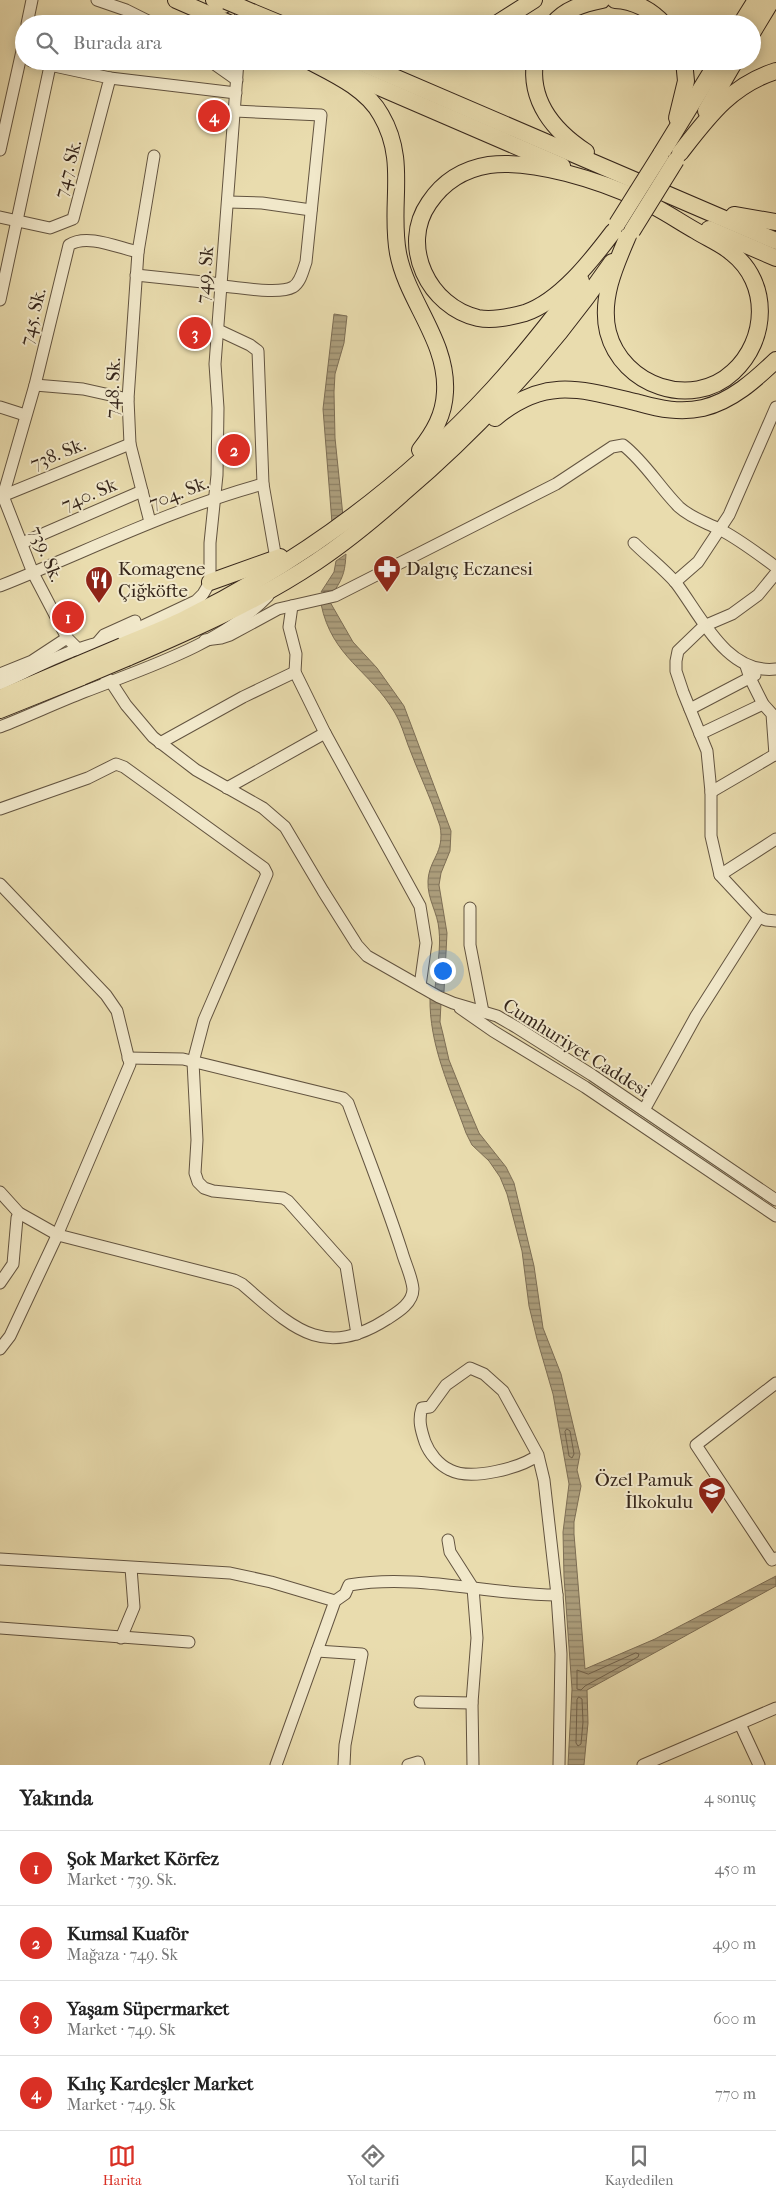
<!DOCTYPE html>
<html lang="tr">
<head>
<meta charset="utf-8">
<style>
  :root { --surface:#fff; --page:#f6f6f6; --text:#222; --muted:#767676; --line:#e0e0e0; --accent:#d93025 }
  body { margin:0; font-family:"IM FELL French Canon",serif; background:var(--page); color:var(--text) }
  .you { position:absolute; left:442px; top:970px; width:18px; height:18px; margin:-12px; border:4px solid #fff; border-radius:50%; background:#1a73e8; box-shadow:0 0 0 8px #1a73e833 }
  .badge { display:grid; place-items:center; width:32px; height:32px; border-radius:50%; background:var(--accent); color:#fff; font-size:16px; font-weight:700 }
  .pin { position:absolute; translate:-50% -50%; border:2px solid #fff; box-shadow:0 1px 5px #0006 }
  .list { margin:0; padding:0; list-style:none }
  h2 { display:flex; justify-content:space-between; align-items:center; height:65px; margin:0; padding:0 20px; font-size:21px }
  h2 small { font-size:16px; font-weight:400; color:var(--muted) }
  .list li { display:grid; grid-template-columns:32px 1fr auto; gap:15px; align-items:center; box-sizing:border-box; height:75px; padding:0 20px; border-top:1px solid var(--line) }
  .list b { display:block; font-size:19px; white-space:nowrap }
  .list p { margin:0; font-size:16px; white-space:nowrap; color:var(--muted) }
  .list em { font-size:16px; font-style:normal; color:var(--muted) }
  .icon { flex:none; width:28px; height:28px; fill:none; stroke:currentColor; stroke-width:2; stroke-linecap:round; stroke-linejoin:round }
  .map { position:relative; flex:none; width:776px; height:1765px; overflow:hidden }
  .search { position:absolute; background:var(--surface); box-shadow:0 2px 12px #0003; left:15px; right:15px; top:15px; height:55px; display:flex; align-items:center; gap:12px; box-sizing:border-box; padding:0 18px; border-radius:28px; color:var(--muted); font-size:19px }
  .sheet { height:365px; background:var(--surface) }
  nav { display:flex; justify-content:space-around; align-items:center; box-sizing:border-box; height:70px; border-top:1px solid var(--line); background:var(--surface); font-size:14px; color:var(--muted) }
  nav a { display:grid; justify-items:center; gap:2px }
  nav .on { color:var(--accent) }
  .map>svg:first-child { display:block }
  .water { fill:url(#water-rules); stroke:#7d6e55 }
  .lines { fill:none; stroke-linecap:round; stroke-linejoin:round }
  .shore { stroke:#71624c; stroke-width:1 }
  .minor-casing { stroke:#635440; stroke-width:13 }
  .highway-casing { stroke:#36261b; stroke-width:18 }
  .minor { stroke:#f1e8ca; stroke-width:11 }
  .highway { stroke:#e9dcae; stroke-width:16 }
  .highway-bridge-casing { stroke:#36261b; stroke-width:18; stroke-linecap:butt }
  .highway-bridge { stroke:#e9dcae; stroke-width:16 }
  .labels { text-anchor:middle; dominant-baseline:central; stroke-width:4; stroke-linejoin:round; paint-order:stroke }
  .street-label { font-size:19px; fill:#36261b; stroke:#f1e8ca }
  .poi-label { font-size:19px; fill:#36261b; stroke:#f1e8ca; text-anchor:start }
</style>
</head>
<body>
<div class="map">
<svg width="776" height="1765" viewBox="0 0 776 1765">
  <defs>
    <pattern id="water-rules" width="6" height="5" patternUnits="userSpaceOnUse" patternTransform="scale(1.25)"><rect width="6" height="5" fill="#ac9e7c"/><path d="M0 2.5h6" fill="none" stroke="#8d8165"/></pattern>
  </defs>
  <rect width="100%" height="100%" fill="#e9dcae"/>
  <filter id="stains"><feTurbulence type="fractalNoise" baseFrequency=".004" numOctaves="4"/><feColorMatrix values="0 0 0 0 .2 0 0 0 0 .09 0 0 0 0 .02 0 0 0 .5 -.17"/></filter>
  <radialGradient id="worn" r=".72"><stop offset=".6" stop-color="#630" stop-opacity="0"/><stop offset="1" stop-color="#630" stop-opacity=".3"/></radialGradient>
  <g class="water">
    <polygon points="334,314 347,316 344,343 335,374 334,392 335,438 343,516 332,523 323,409"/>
    <path d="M346,554C345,570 344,576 335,590L321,592L334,572L336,561Z"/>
    <path d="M330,602L353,642L377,668L404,706L451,831L450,851L441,873L439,885L447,933L444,992L435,988C437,969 441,948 439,930C438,913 427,899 428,881C429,859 445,853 440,826C431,798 418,772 408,745C404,734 401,723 395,713C370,670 332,658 321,604Z"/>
    <path d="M430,997L441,1003L440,1022L443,1034L449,1060L465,1100L479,1133L506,1167L514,1183L534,1266L543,1328L561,1374L580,1454L577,1470L581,1486L574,1522V1534L585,1669L655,1639L776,1576V1586L587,1690L588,1723L584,1765H568L572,1689L564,1577L563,1532L569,1484L553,1394L537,1339L529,1306L522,1251L507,1194L500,1177L489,1161L472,1145L466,1133C450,1088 429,1045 430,997Z"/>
  </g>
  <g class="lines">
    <g class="shore">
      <polygon points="567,1429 570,1431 574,1454 572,1458 569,1456 565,1432"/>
      <polygon points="636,1653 639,1654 638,1657 585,1686 581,1690 577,1689 577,1670 588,1674"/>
      <polygon points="579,1697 582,1699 583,1722 581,1744 578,1746 576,1743 577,1700"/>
    </g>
    <defs>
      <g id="minor">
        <polyline points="97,0 126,10 154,24"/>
        <polyline points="27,24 32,0"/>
        <polyline points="240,24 241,2"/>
        <polyline points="210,61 237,80"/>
        <polyline points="110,78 236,93"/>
        <polyline points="0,150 24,42"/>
        <polyline points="228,202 262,203 311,210"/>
        <polyline points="0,217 50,228 73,219 110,78 31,61"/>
        <path d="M138,252C119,248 87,233 69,245L35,385L3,496L33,573L67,638L111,682L126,705L153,737L196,770L263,808L285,827L323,891L357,945L367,956L439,997L453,1003L497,1016L516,1027L592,1075L776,1200"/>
        <polyline points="136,275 222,284"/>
        <path d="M221,286C238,287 279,295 293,287C301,282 303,270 306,262L321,115L235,111"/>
        <polyline points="0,300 50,66"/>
        <polyline points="35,385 83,389 128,399"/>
        <polyline points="0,407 25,415"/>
        <polyline points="263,484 276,559"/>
        <polyline points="0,497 130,444"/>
        <polyline points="150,522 130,444 128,399 138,252 154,156"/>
        <polyline points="22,543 142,491"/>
        <path d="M634,543C647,556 664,569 676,583C701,616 727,675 776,669"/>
        <polyline points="776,573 758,595 732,614 704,626 678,651 676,661 676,671 683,692 707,751 711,792 711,836 720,875 759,917 766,920 776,921"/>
        <polyline points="675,582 698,562 729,515 776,407"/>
        <path d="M0,586C88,551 171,509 263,484L258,351L250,345L218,330"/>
        <polyline points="292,606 289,627 296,654 295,672 325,733 420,906 426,943 420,986"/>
        <path d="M205,640L221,638L230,635L278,609L335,596L556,484L612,447L623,445C645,462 659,487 679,507C691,518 705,522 719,529C739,539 758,554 776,567"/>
        <polyline points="98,642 104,635 135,621"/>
        <polyline points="746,666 750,678 763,704 772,714 775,755"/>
        <polyline points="0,674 32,661 67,638"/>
        <path d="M0,684C27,672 82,642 109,642L196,601L203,594L210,582V543L217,475L218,408L215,364L238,61"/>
        <polyline points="690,709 755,675"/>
        <path d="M0,727C28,716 56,703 84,692C145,668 222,644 268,596"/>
        <polyline points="700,734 763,704"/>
        <polyline points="160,743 243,697 295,672"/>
        <polyline points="227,788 325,733"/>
        <polyline points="711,792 776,754"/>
        <polyline points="0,809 88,778 116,764 124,767 264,868 267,874 204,1020 193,1062 197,1140 195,1173 198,1182 204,1188 213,1191 283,1198 288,1201 346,1266 357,1334"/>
        <polyline points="720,875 776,839"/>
        <polyline points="0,884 106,995 117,1011 130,1064 55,1240 10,1336 0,1349"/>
        <polyline points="470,908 470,945 483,1012"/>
        <polyline points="460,1008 493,1031 585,1087 776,1216"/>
        <polyline points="644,1110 696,1016 759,917"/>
        <path d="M0,1192L19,1213L58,1235L234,1280L242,1284C291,1326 322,1361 387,1319C398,1312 413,1303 413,1289C412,1277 405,1263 402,1252C386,1202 366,1152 348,1103L343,1098L183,1059L128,1058"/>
        <polyline points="0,1283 13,1264 17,1218 19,1213"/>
        <polyline points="776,1383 696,1445 772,1560 776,1558"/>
        <path d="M538,1455C521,1468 471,1481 450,1470C439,1465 429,1453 425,1442C421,1430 418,1420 422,1408L430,1407L446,1385L470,1368L484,1374L503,1391L538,1455L544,1480L557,1595L561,1654L559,1765"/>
        <polyline points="448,1540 450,1552 473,1588 477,1638 472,1703 473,1765"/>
        <polyline points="0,1559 230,1573 271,1582 335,1601"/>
        <polyline points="0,1628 189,1642"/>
        <polyline points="121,1638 134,1607 131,1568"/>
        <polyline points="317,1651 362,1654 345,1745 344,1765"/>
        <polyline points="420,1702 472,1703"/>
        <polyline points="740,1724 759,1765"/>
        <path d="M276,1765L335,1601L345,1594L349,1585C418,1573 488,1595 557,1595"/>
        <polyline points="408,1765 418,1762 419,1765"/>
        <polyline points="643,1765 776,1708"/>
      </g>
      <g id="highway">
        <polyline points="176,0 231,24"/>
        <polyline points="214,0 224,5"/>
        <path d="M615,0C634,1 651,10 664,24"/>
        <polyline points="252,12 281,24"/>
        <polyline points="496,24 534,0"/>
        <path d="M553,24C565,9 583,4 602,0"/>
        <polyline points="741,24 756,0"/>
        <polyline points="752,33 772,0"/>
        <path d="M309,61C334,74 367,89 381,115C408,161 389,204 398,253C407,301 448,341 445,392C444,415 434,432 420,450"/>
        <polyline points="357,61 776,241"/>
        <path d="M535,61C529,101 554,131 586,152"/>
        <polyline points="344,72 562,166"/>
        <polyline points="706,111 735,61"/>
        <polyline points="677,118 686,81 684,61"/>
        <path d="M680,153C708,117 731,85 776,71"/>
        <polyline points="661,154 718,61"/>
        <polyline points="734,215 776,222"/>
        <polyline points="709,229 776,258"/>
        <path d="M613,232C591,261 560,301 525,313C510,317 493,321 478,318C429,307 399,246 429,203C443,182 464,169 489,165C533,159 601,181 641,200C660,208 678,221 696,231C707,238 722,244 732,253C770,283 768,340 733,372C692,410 622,386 608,332C600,299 615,266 628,236"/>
        <path d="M495,418C545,376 581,389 639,403C660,409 681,413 703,408C732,401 755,380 776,360"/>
        <polyline points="210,582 280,557"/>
        <path d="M122,646C143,637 165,629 185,619C300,562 406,484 493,389C524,355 553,318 581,281"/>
        <path d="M127,658C192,630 258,601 316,562C346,542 375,518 402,494C482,426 552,349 612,262"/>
        <polyline points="0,698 77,665"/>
        <polyline points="0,710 82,677"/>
      </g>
    </defs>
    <use href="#minor" class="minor-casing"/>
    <use href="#highway" class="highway-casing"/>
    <use href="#minor" class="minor"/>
    <use href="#highway" class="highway"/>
    <defs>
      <g id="highway-bridge">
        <polyline points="226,1 252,12"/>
        <polyline points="617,224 661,154"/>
        <polyline points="632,231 676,160"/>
        <polyline points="77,665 122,646"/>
        <polyline points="82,677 127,658"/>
      </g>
    </defs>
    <use href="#highway-bridge" class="highway-bridge-casing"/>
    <use href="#highway-bridge" class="highway-bridge"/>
  </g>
  <defs>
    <symbol id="pharmacy-pin" viewBox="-11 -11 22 30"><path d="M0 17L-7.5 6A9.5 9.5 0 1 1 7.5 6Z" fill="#8f2418" stroke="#f1e8ca"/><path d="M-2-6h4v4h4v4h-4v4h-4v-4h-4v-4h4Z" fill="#fff"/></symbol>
    <symbol id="restaurant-pin" viewBox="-11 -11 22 30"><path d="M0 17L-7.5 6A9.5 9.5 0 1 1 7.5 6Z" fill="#8f2418" stroke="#f1e8ca"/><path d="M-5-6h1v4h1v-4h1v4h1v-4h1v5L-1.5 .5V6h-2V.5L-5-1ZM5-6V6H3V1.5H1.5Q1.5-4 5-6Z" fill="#fff"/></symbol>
    <symbol id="school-pin" viewBox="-11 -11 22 30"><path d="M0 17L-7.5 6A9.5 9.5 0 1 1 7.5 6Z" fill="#8f2418" stroke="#f1e8ca"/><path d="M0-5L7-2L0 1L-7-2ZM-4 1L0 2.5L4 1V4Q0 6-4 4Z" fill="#fff"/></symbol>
  </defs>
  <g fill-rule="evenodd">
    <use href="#pharmacy-pin" x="371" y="553" width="32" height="43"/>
    <use href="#restaurant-pin" x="83" y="564" width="32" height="43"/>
    <use href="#school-pin" x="696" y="1475" width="32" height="43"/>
  </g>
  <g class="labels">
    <g class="street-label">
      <text transform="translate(68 169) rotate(-75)">747. Sk.</text>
      <text transform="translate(205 275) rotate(-85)">749. Sk</text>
      <text transform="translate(33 317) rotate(-76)">745. Sk.</text>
      <text transform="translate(113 388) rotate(-88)">748. Sk.</text>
      <text transform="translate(58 454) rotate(-22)">738. Sk.</text>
      <text transform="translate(179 493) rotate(-21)">704. Sk.</text>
      <text transform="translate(89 495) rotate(-23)">740. Sk</text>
      <text transform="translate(46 554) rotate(67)">739. Sk.</text>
      <text transform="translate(576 1048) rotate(32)">Cumhuriyet Caddesi</text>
    </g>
    <g class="poi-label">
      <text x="118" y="569">Komagene<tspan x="118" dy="22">Çiğköfte</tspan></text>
      <text x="406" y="569">Dalgıç Eczanesi</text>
      <text x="693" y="1480" text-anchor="end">Özel Pamuk<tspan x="693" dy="22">İlkokulu</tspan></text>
    </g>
  </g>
  <rect width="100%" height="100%" filter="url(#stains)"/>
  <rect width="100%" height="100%" fill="url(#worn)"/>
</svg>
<div class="you"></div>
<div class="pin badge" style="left:68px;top:617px">1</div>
<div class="pin badge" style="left:234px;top:450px">2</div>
<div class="pin badge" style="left:195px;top:333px">3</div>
<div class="pin badge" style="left:214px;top:116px">4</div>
<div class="search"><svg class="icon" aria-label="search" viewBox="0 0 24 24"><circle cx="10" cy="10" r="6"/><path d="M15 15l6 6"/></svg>Burada ara</div>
</div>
<section class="sheet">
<h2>Yakında<small>4 sonuç</small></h2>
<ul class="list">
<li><span class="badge">1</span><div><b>Şok Market Körfez</b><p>Market · 739. Sk.</p></div><em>450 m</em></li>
<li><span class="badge">2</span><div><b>Kumsal Kuaför</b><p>Mağaza · 749. Sk</p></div><em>490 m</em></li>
<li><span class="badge">3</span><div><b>Yaşam Süpermarket</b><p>Market · 749. Sk</p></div><em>600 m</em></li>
<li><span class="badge">4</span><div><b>Kılıç Kardeşler Market</b><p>Market · 749. Sk</p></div><em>770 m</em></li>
</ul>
</section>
<nav>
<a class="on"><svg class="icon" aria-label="map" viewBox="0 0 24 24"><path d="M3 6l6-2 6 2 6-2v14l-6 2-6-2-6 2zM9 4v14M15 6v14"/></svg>Harita</a>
<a><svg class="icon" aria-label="directions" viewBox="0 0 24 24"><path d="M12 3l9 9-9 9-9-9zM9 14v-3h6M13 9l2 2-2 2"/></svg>Yol tarifi</a>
<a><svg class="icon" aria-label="saved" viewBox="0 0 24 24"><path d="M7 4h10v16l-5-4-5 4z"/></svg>Kaydedilen</a>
</nav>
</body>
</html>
